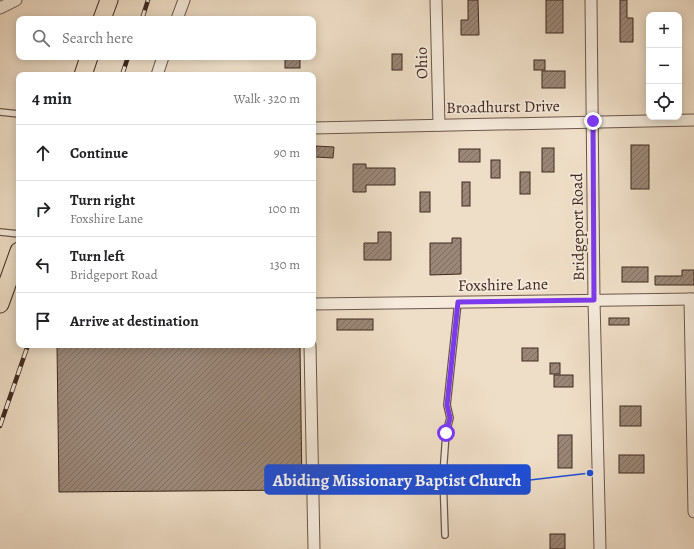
<!DOCTYPE html>
<html lang="en">
<head>
<meta charset="utf-8">
<style>
  :root { --surface:#fff; --page:#f2f2f2; --text:#202124; --muted:#757577; --line:#e0e0e0 }
  body { margin:0; font-family:Alegreya,serif; background:var(--page); color:var(--text) }
  .controls { position:absolute; right:12px; top:12px; display:grid; overflow:hidden; border-radius:8px; box-shadow:0 2px 10px #0003 }
  .controls button { width:36px; height:36px; display:grid; place-items:center; padding:0; border:0; border-bottom:1px solid var(--line); background:var(--surface); color:var(--text); font:20px sans-serif }
  .stop { position:absolute; width:12px; height:12px; margin:-9px; border:3px solid #7c3aed; border-radius:50%; background:#fff }
  .stop.end { background:#7c3aed; border-color:#fff; box-shadow:0 1px 4px #0008 }
  .list { margin:0; padding:0; list-style:none }
  h2 { display:flex; justify-content:space-between; align-items:center; height:52px; margin:0; padding:0 16px; font-size:17px }
  h2 small { font-size:13px; font-weight:400; color:var(--muted) }
  .list li { display:grid; grid-template-columns:26px 1fr auto; gap:12px; align-items:center; box-sizing:border-box; height:56px; padding:0 16px; border-top:1px solid var(--line) }
  .list b { display:block; font-size:15px; white-space:nowrap }
  .list p { margin:0; font-size:13px; white-space:nowrap; color:var(--muted) }
  .list em { font-size:13px; font-style:normal; color:var(--muted) }
  .icon { flex:none; width:22px; height:22px; fill:none; stroke:currentColor; stroke-width:2; stroke-linecap:round; stroke-linejoin:round }
  .map { position:relative; flex:none; width:694px; height:549px; overflow:hidden }
  .search { position:absolute; background:var(--surface); box-shadow:0 2px 10px #0003; left:16px; top:16px; width:300px; height:44px; display:flex; align-items:center; gap:10px; box-sizing:border-box; padding:0 14px; border-radius:8px; color:var(--muted); font-size:15px }
  .panel { position:absolute; background:var(--surface); box-shadow:0 2px 10px #0003; left:16px; top:72px; width:300px; height:276px; border-radius:8px }
  .map>svg:first-child { display:block }
  .building { fill:url(#building-hatch); stroke:#3f2820 }
  .lines { fill:none; stroke-linecap:round; stroke-linejoin:round }
  .service-casing { stroke:#6b564a; stroke-width:8 }
  .minor-casing { stroke:#6b564a; stroke-width:13 }
  .primary-casing { stroke:#3f2820; stroke-width:19 }
  .service { stroke:#f5eadb; stroke-width:5.5 }
  .minor { stroke:#f5eadb; stroke-width:11 }
  .primary { stroke:#efdec7; stroke-width:17 }
  .rail-casing { stroke:#3f2820; stroke-width:4.5 }
  .rail { stroke:#f5eadb; stroke-width:3; stroke-dasharray:9; stroke-linecap:butt }
  .route { stroke:#7c3aed; stroke-width:5 }
  .labels { text-anchor:middle; dominant-baseline:central; stroke-width:3.5; stroke-linejoin:round; paint-order:stroke }
  .street-label { font-size:16px; fill:#3f2820; stroke:#f5eadb }
  .leader { fill:none; stroke:#1d4ed8; stroke-width:1.5 }
  .callout-dot { fill:#1d4ed8; stroke:#f5eadb; stroke-width:1.5 }
  .callout { fill:#1d4ed8; stroke:#1d4ed8; stroke-width:1.5 }
  .callout-label { font-size:17px; text-anchor:middle; font-weight:bold; fill:#fff }
</style>
</head>
<body>
<div class="map">
<svg width="694" height="549" viewBox="0 0 694 549">
  <defs>
    <pattern id="building-hatch" width="6" height="6" patternUnits="userSpaceOnUse"><rect width="6" height="6" fill="#9b8777"/><path d="M-1 1l2-2M0 6l6-6M5 7l2-2" fill="none" stroke="#806e61"/></pattern>
  </defs>
  <rect width="100%" height="100%" fill="#efdec7"/>
  <filter id="stains"><feTurbulence type="fractalNoise" baseFrequency=".005" numOctaves="4"/><feColorMatrix values="0 0 0 0 .2 0 0 0 0 .09 0 0 0 0 .02 0 0 0 .5 -.17"/></filter>
  <radialGradient id="worn" r=".72"><stop offset=".6" stop-color="#630" stop-opacity="0"/><stop offset="1" stop-color="#630" stop-opacity=".3"/></radialGradient>
  <g class="building">
    <polygon points="468,0 478,0 479,35 461,35 461,20 468,20"/>
    <rect x="546" y="0" width="17" height="33"/>
    <polygon points="620,0 627,0 627,18 633,18 633,42 620,42"/>
    <rect x="392" y="54" width="10" height="16"/>
    <rect x="285" y="57" width="15" height="11"/>
    <rect x="534" y="60" width="11" height="10"/>
    <rect x="542" y="71" width="23" height="17"/>
    <rect x="631" y="145" width="18" height="44"/>
    <polygon points="316,146 334,147 333,158 315,157"/>
    <rect x="542" y="148" width="12" height="24"/>
    <rect x="459" y="149" width="21" height="13"/>
    <rect x="491" y="160" width="9" height="18"/>
    <polygon points="353,164 366,164 366,168 395,168 395,185 366,185 366,192 353,192"/>
    <rect x="520" y="172" width="10" height="22"/>
    <rect x="462" y="182" width="8" height="24"/>
    <rect x="420" y="192" width="10" height="20"/>
    <polygon points="378,232 391,232 391,260 364,260 364,243 378,243"/>
    <polygon points="452,238 461,238 461,274 430,275 430,243 452,243"/>
    <rect x="622" y="267" width="26" height="15"/>
    <polygon points="682,270 694,270 694,285 655,285 655,276 682,276"/>
    <rect x="609" y="318" width="20" height="7"/>
    <rect x="337" y="319" width="36" height="11"/>
    <polygon points="300,345 302,490 59,492 57,346"/>
    <rect x="522" y="348" width="16" height="13"/>
    <rect x="550" y="363" width="10" height="11"/>
    <rect x="554" y="375" width="19" height="12"/>
    <rect x="620" y="406" width="21" height="20"/>
    <rect x="558" y="435" width="14" height="33"/>
    <rect x="619" y="455" width="25" height="18"/>
    <rect x="550" y="534" width="15" height="15"/>
  </g>
  <g class="lines">
    <defs>
      <g id="service">
        <polyline points="0,112 19,114"/>
        <polyline points="0,232 19,234"/>
        <polyline points="445,535 443,475 446,433 450,418 447,405 458,302"/>
      </g>
      <g id="minor">
        <polyline points="436,0 439,125"/>
        <polyline points="591,0 594,300 600,549"/>
        <polyline points="0,8 16,0"/>
        <polyline points="177,19 184,0"/>
        <polyline points="157,75 163,57"/>
        <polyline points="313,128 694,120"/>
        <polyline points="690,299 694,512"/>
        <polyline points="313,304 694,299"/>
        <polyline points="310,345 314,549"/>
      </g>
      <g id="primary">
        <polyline points="102,19 109,0"/>
        <polyline points="83,75 89,57"/>
        <polyline points="0,304 19,251"/>
      </g>
    </defs>
    <use href="#service" class="service-casing"/>
    <use href="#minor" class="minor-casing"/>
    <use href="#primary" class="primary-casing"/>
    <use href="#service" class="service"/>
    <use href="#minor" class="minor"/>
    <use href="#primary" class="primary"/>
    <defs>
      <g id="rail">
        <polyline points="142,19 148,0"/>
        <polyline points="122,75 128,57"/>
        <polyline points="0,426 28,345"/>
      </g>
    </defs>
    <use href="#rail" class="rail-casing"/>
    <use href="#rail" class="rail"/>
  </g>
  <g class="lines">
    <polyline class="route" points="446,433 450,418 447,405 458,302 594,300 593,121"/>
  </g>
  <g class="labels">
    <g class="street-label">
      <text transform="translate(422 63) rotate(-91)">Ohio</text>
      <text transform="translate(503 107) rotate(-1)">Broadhurst Drive</text>
      <text transform="translate(578 227) rotate(-91)">Bridgeport Road</text>
      <text transform="translate(503 285) rotate(-1)">Foxshire Lane</text>
    </g>
  </g>
  <path class="leader" d="M590 473L530 480"/>
  <circle class="callout-dot" cx="590" cy="473" r="4"/>
  <rect class="callout" x="265" y="465" width="265" height="29" rx="4"/>
  <g class="callout-label">
    <text x="397" y="486">Abiding Missionary Baptist Church</text>
  </g>
  <rect width="100%" height="100%" filter="url(#stains)"/>
  <rect width="100%" height="100%" fill="url(#worn)"/>
</svg>
<div class="controls">
<button>+</button>
<button>−</button>
<button><svg class="icon" aria-label="locate" viewBox="0 0 24 24"><circle cx="12" cy="12" r="6"/><path d="M12 2v4M12 18v4M2 12h4M18 12h4"/></svg></button>
</div>
<div class="stop" style="left:446px;top:433px"></div>
<div class="stop end" style="left:593px;top:121px"></div>
<div class="search"><svg class="icon" aria-label="search" viewBox="0 0 24 24"><circle cx="10" cy="10" r="6"/><path d="M15 15l6 6"/></svg>Search here</div>
<section class="panel">
<h2>4 min<small>Walk · 320 m</small></h2>
<ul class="list">
<li><svg class="icon" aria-label="ahead" viewBox="0 0 24 24"><path d="M12 20V5M6 11l6-6 6 6"/></svg><div><b>Continue</b></div><em>90 m</em></li>
<li><svg class="icon" aria-label="right" viewBox="0 0 24 24"><path d="M7 20v-9h11M14 6l5 5-5 5"/></svg><div><b>Turn right</b><p>Foxshire Lane</p></div><em>100 m</em></li>
<li><svg class="icon" aria-label="left" viewBox="0 0 24 24"><path d="M17 20v-9H6M10 6l-5 5 5 5"/></svg><div><b>Turn left</b><p>Bridgeport Road</p></div><em>130 m</em></li>
<li><svg class="icon" aria-label="arrive" viewBox="0 0 24 24"><path d="M6 21V4h12l-3 4 3 4H6"/></svg><div><b>Arrive at destination</b></div></li>
</ul>
</section>
</div>
</body>
</html>
